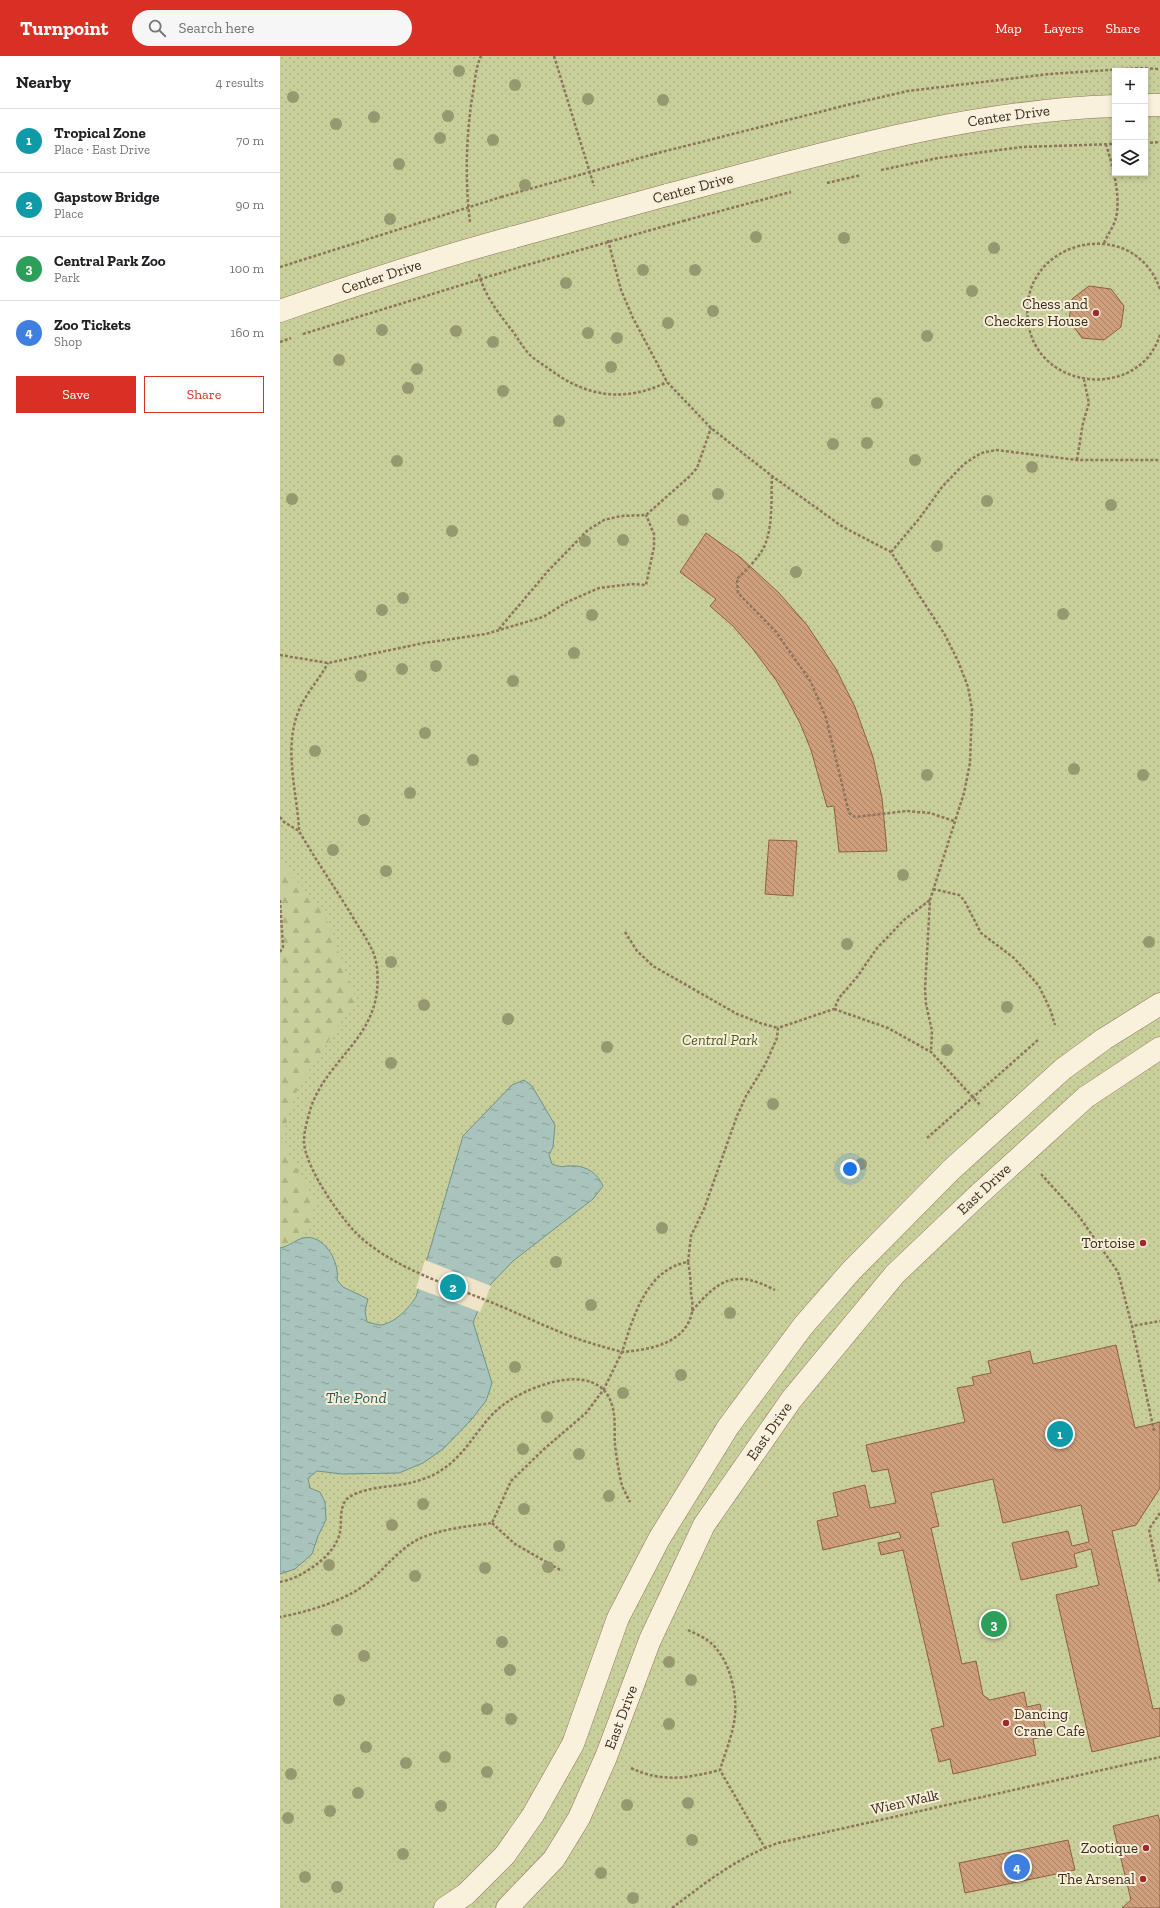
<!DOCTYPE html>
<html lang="en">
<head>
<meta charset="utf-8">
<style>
  :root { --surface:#fff; --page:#f6f6f6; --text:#202124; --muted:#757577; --line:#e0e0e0; --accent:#d93025 }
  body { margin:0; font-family:"Zilla Slab",serif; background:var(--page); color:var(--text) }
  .controls { position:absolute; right:12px; top:12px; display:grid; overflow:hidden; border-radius:0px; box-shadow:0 2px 6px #0003 }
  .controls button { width:36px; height:36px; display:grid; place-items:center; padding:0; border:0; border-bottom:1px solid var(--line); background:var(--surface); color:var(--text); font:20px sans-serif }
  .you { position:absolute; left:570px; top:1113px; width:14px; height:14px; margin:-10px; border:3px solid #fff; border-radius:50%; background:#1a73e8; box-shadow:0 0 0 6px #1a73e833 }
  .badge { display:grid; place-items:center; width:26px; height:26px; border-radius:50%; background:var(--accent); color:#fff; font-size:13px; font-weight:700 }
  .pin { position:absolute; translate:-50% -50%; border:2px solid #fff; box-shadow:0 1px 4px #0006 }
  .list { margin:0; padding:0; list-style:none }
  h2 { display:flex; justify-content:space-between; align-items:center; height:52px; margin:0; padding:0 16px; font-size:17px }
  h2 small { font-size:13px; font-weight:400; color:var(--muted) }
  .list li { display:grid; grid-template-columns:26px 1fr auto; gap:12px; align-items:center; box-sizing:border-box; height:64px; padding:0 16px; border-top:1px solid var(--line) }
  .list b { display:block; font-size:15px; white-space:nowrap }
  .list p { margin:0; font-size:13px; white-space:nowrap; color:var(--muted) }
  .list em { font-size:13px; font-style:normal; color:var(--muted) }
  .actions { display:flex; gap:8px; padding:12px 16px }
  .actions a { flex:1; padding:9px 0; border:1px solid var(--accent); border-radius:0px; text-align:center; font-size:14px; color:var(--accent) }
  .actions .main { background:var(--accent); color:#fff }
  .icon { flex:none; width:22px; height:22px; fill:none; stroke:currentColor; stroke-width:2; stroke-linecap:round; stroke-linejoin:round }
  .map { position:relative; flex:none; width:880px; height:1852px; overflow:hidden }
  header { display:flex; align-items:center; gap:24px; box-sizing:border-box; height:56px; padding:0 20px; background:var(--accent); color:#fff }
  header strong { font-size:19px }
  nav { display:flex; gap:22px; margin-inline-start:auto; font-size:14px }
  .search { width:280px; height:36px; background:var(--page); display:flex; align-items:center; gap:10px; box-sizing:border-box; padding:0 14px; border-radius:22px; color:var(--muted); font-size:15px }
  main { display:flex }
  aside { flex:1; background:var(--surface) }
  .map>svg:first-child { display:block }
  .green { fill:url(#green-dots); fill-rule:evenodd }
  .forest { fill:url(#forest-firs) }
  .water { fill:url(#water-ripples); stroke:#6f938a }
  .pier { fill:#f0e4c8 }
  .building { fill:url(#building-back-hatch); stroke:#8d5f41 }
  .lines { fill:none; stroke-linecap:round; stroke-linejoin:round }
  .street-casing { stroke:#8d765c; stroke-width:23 }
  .path { stroke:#8d765c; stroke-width:2.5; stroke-dasharray:3 2; stroke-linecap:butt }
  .street { stroke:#faf1dc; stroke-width:22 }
  .street-bridge-casing { stroke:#8d765c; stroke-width:23; stroke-linecap:butt }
  .path-bridge { stroke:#8d765c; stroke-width:2.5; stroke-dasharray:3 2; stroke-linecap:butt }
  .street-bridge { stroke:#faf1dc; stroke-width:22 }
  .tree { fill:#96986f }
  .poi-dot { fill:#9e2a2b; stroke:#f7eed8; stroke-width:1.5 }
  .labels { text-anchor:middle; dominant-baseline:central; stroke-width:4; stroke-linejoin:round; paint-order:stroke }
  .street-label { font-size:15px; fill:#3d2e20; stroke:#f7eed8 }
  .poi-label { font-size:15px; fill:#3d2e20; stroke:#f7eed8; text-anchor:end }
  .park-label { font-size:15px; font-style:italic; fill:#4d5a26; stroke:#f7eed8 }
  .water-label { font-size:16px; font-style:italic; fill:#2f5d5a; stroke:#f7eed8 }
</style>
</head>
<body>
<header>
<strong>Turnpoint</strong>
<div class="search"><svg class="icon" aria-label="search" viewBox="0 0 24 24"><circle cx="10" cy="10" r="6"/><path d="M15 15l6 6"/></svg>Search here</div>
<nav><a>Map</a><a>Layers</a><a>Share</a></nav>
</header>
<main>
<aside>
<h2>Nearby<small>4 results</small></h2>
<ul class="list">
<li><span class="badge" style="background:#0f9aa8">1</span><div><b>Tropical Zone</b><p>Place · East Drive</p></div><em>70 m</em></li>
<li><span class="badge" style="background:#0f9aa8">2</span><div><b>Gapstow Bridge</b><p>Place</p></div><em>90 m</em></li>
<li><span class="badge" style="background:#2e9e5b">3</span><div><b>Central Park Zoo</b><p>Park</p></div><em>100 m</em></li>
<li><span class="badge" style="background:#3f7fe0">4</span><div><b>Zoo Tickets</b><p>Shop</p></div><em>160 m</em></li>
</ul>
<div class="actions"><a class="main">Save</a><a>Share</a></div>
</aside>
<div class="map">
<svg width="880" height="1852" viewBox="0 0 880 1852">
  <defs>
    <pattern id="green-dots" width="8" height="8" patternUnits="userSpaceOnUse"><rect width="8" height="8" fill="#c9cf9b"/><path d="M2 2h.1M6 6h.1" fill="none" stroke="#aeb285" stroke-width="1.8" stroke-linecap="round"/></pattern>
    <pattern id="forest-firs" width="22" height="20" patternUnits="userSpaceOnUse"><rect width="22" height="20" fill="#c9cf9b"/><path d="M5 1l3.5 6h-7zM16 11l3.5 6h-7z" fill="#aeb285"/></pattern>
    <pattern id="water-ripples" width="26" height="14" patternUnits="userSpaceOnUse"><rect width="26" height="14" fill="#a9c4bc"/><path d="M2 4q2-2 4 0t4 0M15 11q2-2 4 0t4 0" fill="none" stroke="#8ba098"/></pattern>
    <pattern id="building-back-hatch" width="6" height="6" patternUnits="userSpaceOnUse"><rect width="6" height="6" fill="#cf9f7d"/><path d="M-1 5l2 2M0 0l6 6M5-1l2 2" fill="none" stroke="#a98266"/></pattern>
  </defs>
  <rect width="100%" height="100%" fill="#f0e4c8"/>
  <path class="green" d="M0,0H880V1852H0ZM835,15H865V117H835Z"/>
  <path class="forest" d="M0,806L43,854L76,943L18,1031L1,1084L36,1147C27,1170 28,1186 0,1192Z"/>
  <path class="water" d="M244,1024L252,1030L275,1069L273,1091L269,1099L272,1108C285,1113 283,1109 294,1110C307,1110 318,1118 323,1130L313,1143L233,1205L209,1230L193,1266L212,1327L206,1345L191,1364L163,1393L143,1407L119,1417L62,1418L37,1415L28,1422L30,1432L40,1436L45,1446L46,1464L38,1480L32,1498L15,1513L0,1518V1192C10,1190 15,1184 23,1182C44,1177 60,1206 57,1224L63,1231L88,1243L85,1255L87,1266C91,1267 98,1269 102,1269C117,1265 128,1253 136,1241L183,1080L232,1029Z"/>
  <polygon class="pier" points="145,1204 211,1230 200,1256 136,1232"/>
  <g class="building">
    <polygon points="809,230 831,233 844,250 841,271 824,284 802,282 789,264 792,243"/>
    <polygon points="426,477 460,501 499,537 527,569 556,613 575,651 593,701 602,742 607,795 559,796 554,750 547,751 531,694 520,667 506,641 496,624 472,592 453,570 430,550 436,543 400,516"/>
    <polygon points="489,784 517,785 513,840 485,838"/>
    <polygon points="836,1289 855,1372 880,1366 880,1432 856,1469 832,1475 873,1653 880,1652 880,1680 812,1696 776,1539 819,1529 811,1493 794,1498 797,1511 741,1524 732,1487 788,1475 792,1490 809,1486 801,1449 723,1467 713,1423 651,1437 659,1470 651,1472 682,1608 696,1605 703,1639 710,1644 744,1636 747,1651 760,1648 767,1680 753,1683 756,1699 673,1718 670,1703 659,1706 651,1673 664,1670 623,1494 601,1499 598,1487 621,1482 619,1476 543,1494 537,1465 558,1460 553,1437 585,1429 590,1452 616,1447 608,1413 592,1416 586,1389 685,1366 677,1332 694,1329 692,1321 711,1317 708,1305 750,1295 753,1308"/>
    <polygon points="878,1759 880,1766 880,1852 842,1852 851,1844 833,1770"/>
    <polygon points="788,1784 795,1814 685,1837 679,1807"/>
  </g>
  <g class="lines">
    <defs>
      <g id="street">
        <polyline points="865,49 880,49"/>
        <path id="s1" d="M387,139C535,100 681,55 835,50"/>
        <path id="s2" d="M0,255C77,228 155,202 234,181"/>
        <polyline points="783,1013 824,983 880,948"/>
        <polyline points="806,1041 880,992"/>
        <polyline points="165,1852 186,1838 225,1799 253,1759 293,1688 338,1562 379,1483 448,1371 523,1270 571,1215 672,1113"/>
        <path id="s3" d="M227,1852L274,1803L299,1762L326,1701L370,1584L424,1469L511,1344L615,1218L696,1141"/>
      </g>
    </defs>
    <use href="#street" class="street-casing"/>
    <g class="path">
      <polyline points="274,0 314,130"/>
      <polyline points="865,87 880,86"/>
      <polyline points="374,98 571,48 628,35 769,18 860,12 880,13"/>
      <polyline points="601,114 658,102 742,91 835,88"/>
      <polyline points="547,127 581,119"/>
      <polyline points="403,165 511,136"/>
      <path d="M190,166C185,125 186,83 192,42C195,28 195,13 201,0"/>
      <polyline points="328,184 341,234 353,262 387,326 431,372 492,420 563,471 611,496 665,579 678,605 688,631 692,653 690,707 684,737 650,844 645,933 646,948 652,975 651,996"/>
      <path d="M824,187C827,180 832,173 835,165C842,145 833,109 826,89"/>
      <polyline points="0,211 221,141"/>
      <path d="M199,218C204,238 218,257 231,273C237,281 242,290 249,298C254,303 262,308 268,312C305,341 345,347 387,326"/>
      <path d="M880,233C853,156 737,184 748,266C757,335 859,345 880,279"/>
      <polyline points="23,278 243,210"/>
      <polyline points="0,286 11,282"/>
      <polyline points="797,404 803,367 809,347 804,324"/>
      <path d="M492,420C491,441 493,466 486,486C483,498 466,514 457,523L458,537L496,576L531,626L546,662L569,757L575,761L627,755L650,757L674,765"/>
      <polyline points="611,496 639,463 662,431 684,408 701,397 716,394 797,404 880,404"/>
      <polyline points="219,573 268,515 308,474 324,464 341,460 366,459 410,420 417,412 431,372"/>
      <polyline points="0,599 48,607 144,587 206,578 263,561 287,546 319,532 352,528 366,529 374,491 374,478 366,459"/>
      <path d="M0,761L4,766L19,775C37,806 58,836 77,868C85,881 96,896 97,912C104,980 50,998 31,1051C28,1062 24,1074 24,1085C24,1111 65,1170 86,1186C121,1214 166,1228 208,1245C238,1257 268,1272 298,1283C313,1288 327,1292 342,1296L324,1333L306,1357L264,1393L231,1425L212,1467C190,1470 161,1473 141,1482C121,1491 108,1509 92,1523C71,1543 28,1556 0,1561"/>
      <path d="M19,774C17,735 3,692 19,654C26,637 39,624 48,607"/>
      <polyline points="653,833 679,839 684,844 701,877 734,902 759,930 770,953 775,969"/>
      <polyline points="0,844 3,891 0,896"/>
      <polyline points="345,876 357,895 373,910 457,958 483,968 498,972"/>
      <polyline points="554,953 608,972 651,996 701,1050"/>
      <polyline points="761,1118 798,1159 838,1216 852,1270"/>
      <polyline points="408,1206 411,1180 424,1153 457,1060 466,1040 485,1009 497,982 498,972 554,953 559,942 577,921 597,892 625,863 650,844"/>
      <path d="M408,1206C410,1216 411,1227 411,1237C412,1243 413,1250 412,1256C406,1288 368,1294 342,1296C353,1262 366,1213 408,1206Z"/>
      <path d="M412,1255C439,1223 455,1213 495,1234"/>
      <polyline points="874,1375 852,1270 880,1265"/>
      <polyline points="880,1457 869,1473 880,1527"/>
      <polyline points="212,1467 235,1488 282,1515"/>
      <path d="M0,1526C22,1522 56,1499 60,1476C62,1466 59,1453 66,1444C78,1431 113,1431 130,1427C141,1424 154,1420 163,1413C186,1398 198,1371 218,1353C243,1331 318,1301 332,1349C336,1361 334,1376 335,1388C336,1399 338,1410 340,1421L342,1430L350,1446"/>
      <path d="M408,1574C416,1578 426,1582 432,1588C450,1605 457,1636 455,1660C453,1678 445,1697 440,1714L485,1792"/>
      <path d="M351,1712C382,1727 408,1722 440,1714"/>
      <path d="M392,1852C425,1827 458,1801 498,1787L880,1701"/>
    </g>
    <use href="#street" class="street"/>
    <defs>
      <g id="street-bridge">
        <polyline points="234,181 387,139"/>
        <polyline points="672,1113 783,1013"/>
        <polyline points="696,1141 806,1041"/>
      </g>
    </defs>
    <use href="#street-bridge" class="street-bridge-casing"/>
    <g class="path-bridge">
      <polyline points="221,141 374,98"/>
      <polyline points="243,210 403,165"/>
      <polyline points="647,1082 758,984"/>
    </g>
    <use href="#street-bridge" class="street-bridge"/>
  </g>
  <g class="tree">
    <circle cx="179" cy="15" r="6"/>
    <circle cx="235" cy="29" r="6"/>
    <circle cx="13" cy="41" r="6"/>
    <circle cx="308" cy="43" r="6"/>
    <circle cx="383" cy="44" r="6"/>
    <circle cx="168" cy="60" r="6"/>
    <circle cx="94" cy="61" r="6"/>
    <circle cx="56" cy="68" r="6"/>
    <circle cx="160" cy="82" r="6"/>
    <circle cx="213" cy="84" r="6"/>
    <circle cx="119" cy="108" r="6"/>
    <circle cx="245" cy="129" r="6"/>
    <circle cx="110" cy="163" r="6"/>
    <circle cx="476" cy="181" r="6"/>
    <circle cx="564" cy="182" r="6"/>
    <circle cx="714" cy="192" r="6"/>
    <circle cx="363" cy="214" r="6"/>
    <circle cx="415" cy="214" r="6"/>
    <circle cx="286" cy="227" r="6"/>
    <circle cx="692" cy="235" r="6"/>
    <circle cx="433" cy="255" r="6"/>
    <circle cx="388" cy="267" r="6"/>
    <circle cx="102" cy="274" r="6"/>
    <circle cx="176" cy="275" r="6"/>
    <circle cx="308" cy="277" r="6"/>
    <circle cx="647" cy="280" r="6"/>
    <circle cx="337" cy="282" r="6"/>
    <circle cx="213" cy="286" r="6"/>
    <circle cx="59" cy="304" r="6"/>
    <circle cx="331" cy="311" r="6"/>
    <circle cx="137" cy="313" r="6"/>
    <circle cx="128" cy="332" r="6"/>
    <circle cx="223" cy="335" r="6"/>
    <circle cx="597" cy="347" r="6"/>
    <circle cx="279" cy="365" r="6"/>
    <circle cx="587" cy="387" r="6"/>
    <circle cx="553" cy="388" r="6"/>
    <circle cx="635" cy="404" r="6"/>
    <circle cx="117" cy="405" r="6"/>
    <circle cx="752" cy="411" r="6"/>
    <circle cx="438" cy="438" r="6"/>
    <circle cx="12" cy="443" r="6"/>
    <circle cx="707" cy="445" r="6"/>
    <circle cx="831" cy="449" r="6"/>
    <circle cx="403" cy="464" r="6"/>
    <circle cx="172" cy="475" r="6"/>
    <circle cx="343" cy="484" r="6"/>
    <circle cx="305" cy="485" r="6"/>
    <circle cx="657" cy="490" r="6"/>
    <circle cx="516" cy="516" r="6"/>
    <circle cx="123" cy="542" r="6"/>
    <circle cx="102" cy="554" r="6"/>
    <circle cx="783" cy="558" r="6"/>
    <circle cx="312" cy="559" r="6"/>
    <circle cx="294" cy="597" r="6"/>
    <circle cx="156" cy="610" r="6"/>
    <circle cx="122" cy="613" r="6"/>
    <circle cx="81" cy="620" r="6"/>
    <circle cx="233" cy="625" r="6"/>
    <circle cx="145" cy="677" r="6"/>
    <circle cx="35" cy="695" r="6"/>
    <circle cx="193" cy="704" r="6"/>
    <circle cx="794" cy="713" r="6"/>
    <circle cx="647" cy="719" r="6"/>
    <circle cx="863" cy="719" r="6"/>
    <circle cx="130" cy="737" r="6"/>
    <circle cx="84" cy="764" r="6"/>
    <circle cx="53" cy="794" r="6"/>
    <circle cx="106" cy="815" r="6"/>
    <circle cx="623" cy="819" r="6"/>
    <circle cx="869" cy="886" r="6"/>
    <circle cx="567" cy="888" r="6"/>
    <circle cx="111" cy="906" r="6"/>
    <circle cx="144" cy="949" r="6"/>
    <circle cx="727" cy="951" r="6"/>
    <circle cx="228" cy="963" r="6"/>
    <circle cx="327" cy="991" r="6"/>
    <circle cx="667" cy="994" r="6"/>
    <circle cx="111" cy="1007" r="6"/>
    <circle cx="493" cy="1048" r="6"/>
    <circle cx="581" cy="1108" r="6"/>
    <circle cx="382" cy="1172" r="6"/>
    <circle cx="276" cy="1206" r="6"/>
    <circle cx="311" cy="1249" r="6"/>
    <circle cx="450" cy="1257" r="6"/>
    <circle cx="235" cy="1311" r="6"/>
    <circle cx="401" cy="1319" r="6"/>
    <circle cx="343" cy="1337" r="6"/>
    <circle cx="267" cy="1361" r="6"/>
    <circle cx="243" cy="1393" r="6"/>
    <circle cx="299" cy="1398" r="6"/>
    <circle cx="329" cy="1440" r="6"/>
    <circle cx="143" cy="1448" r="6"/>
    <circle cx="244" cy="1453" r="6"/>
    <circle cx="112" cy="1469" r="6"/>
    <circle cx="279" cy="1490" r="6"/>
    <circle cx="49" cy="1509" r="6"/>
    <circle cx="268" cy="1511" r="6"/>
    <circle cx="205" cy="1512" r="6"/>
    <circle cx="135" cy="1520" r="6"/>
    <circle cx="57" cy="1574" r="6"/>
    <circle cx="222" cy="1586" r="6"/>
    <circle cx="84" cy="1600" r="6"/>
    <circle cx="389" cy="1606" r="6"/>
    <circle cx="230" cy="1614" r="6"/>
    <circle cx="411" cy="1624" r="6"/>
    <circle cx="59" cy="1644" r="6"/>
    <circle cx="207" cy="1653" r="6"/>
    <circle cx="231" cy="1663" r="6"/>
    <circle cx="389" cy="1668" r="6"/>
    <circle cx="86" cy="1691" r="6"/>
    <circle cx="165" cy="1701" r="6"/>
    <circle cx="126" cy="1707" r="6"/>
    <circle cx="207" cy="1716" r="6"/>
    <circle cx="11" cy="1718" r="6"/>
    <circle cx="78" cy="1737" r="6"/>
    <circle cx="408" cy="1747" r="6"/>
    <circle cx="347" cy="1749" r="6"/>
    <circle cx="161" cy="1750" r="6"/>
    <circle cx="50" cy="1755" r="6"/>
    <circle cx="8" cy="1762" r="6"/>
    <circle cx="412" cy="1784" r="6"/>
    <circle cx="123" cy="1798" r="6"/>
    <circle cx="321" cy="1817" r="6"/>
    <circle cx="25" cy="1821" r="6"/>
    <circle cx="57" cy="1831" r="6"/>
    <circle cx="353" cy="1842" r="6"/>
  </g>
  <g class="poi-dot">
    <circle cx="816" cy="257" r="4"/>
    <circle cx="863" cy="1187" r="4"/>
    <circle cx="726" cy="1667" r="4"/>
    <circle cx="866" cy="1792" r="4"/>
    <circle cx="863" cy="1823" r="4"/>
  </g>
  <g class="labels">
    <g class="street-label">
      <text stroke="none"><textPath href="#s1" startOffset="351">Center Drive</textPath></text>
      <text transform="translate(413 132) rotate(-15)">Center Drive</text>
      <text stroke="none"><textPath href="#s2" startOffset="107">Center Drive</textPath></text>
      <text transform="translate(704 1133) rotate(-43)">East Drive</text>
      <text stroke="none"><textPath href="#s3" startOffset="549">East Drive</textPath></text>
      <text stroke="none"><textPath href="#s3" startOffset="225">East Drive</textPath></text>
      <text transform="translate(625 1746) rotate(-13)">Wien Walk</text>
    </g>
    <g class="poi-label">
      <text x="808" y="248">Chess and<tspan x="808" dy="17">Checkers House</tspan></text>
      <text x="855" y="1187">Tortoise</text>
      <text x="734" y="1658" text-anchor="start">Dancing<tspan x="734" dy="17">Crane Cafe</tspan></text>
      <text x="858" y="1792">Zootique</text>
      <text x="855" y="1823">The Arsenal</text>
    </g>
    <g class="park-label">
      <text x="440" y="984">Central Park</text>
    </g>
    <g class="water-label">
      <text x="76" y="1341">The Pond</text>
    </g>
  </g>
</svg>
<div class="controls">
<button>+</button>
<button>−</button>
<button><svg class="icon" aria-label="layers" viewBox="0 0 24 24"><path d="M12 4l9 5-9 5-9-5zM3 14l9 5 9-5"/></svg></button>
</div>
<div class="you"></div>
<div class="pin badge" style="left:780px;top:1378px;background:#0f9aa8">1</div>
<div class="pin badge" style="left:173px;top:1231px;background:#0f9aa8">2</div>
<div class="pin badge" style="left:714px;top:1568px;background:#2e9e5b">3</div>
<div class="pin badge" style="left:737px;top:1811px;background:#3f7fe0">4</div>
</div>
</main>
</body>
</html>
